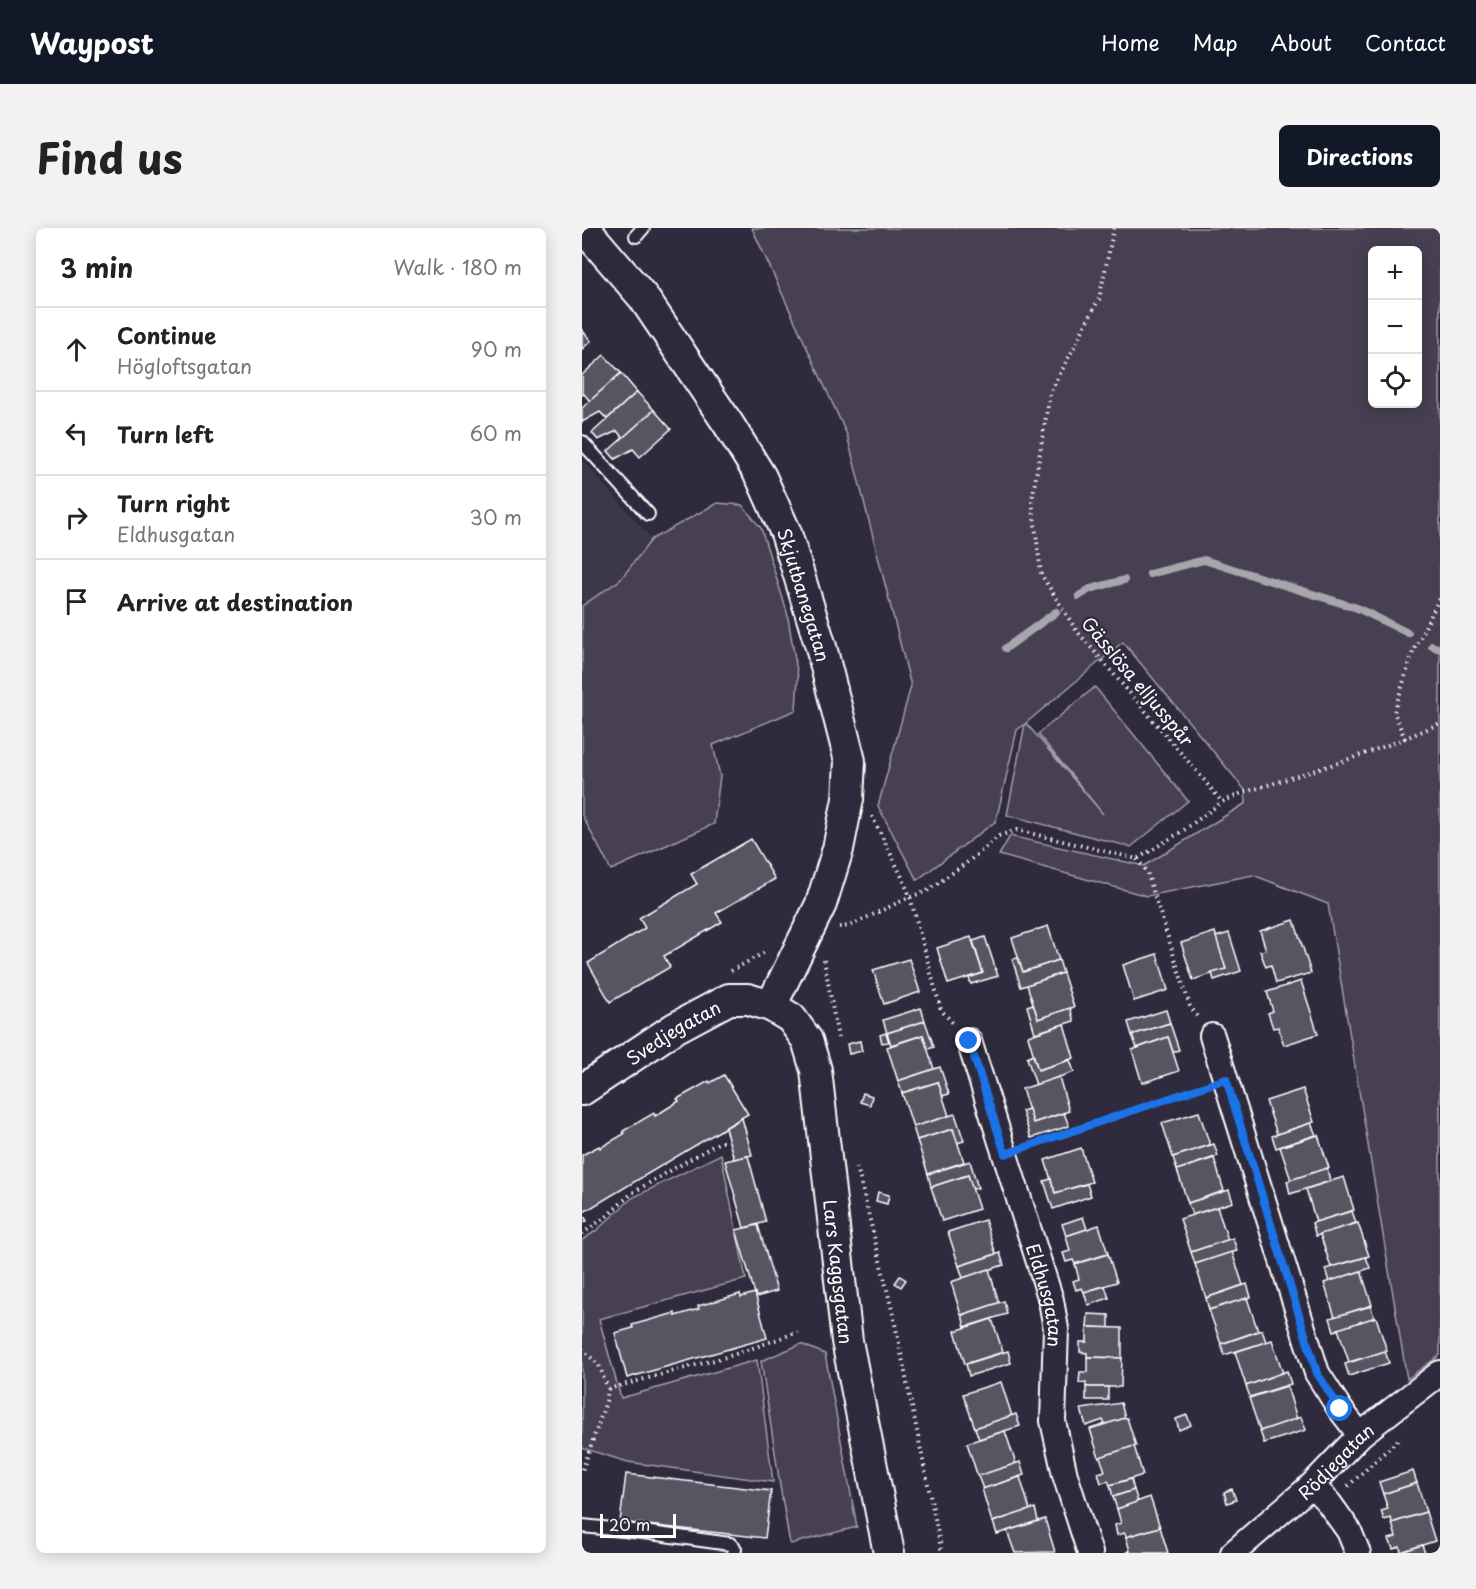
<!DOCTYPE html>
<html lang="en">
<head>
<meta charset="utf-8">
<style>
  :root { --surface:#fff; --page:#f2f2f2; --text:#222; --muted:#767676; --line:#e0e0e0; --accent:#111827 }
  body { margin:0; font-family:"Playpen Sans",sans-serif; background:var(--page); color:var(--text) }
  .controls { position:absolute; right:18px; top:18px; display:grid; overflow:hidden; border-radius:9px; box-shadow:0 3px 15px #0003 }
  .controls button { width:54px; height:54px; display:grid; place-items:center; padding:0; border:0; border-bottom:2px solid var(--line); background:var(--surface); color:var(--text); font:30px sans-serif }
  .scale { position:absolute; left:18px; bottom:15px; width:76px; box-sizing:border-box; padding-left:6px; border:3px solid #fff; border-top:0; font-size:16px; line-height:21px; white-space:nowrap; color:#fff; -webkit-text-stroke:4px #2f2a3d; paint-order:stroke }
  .stop { position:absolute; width:18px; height:18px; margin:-14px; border:4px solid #1a73e8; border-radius:50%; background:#fff }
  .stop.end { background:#1a73e8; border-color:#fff; box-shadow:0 2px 6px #0008 }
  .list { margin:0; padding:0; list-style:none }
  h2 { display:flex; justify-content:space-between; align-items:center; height:78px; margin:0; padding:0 24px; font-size:26px }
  h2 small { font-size:20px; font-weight:400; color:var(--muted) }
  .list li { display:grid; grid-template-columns:39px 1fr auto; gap:18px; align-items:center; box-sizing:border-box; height:84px; padding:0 24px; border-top:2px solid var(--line) }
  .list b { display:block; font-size:22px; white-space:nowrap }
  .list p { margin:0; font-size:20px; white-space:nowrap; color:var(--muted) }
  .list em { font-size:20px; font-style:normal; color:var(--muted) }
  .icon { flex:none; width:33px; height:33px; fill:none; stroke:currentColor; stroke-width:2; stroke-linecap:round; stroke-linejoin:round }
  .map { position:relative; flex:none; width:858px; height:1325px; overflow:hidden; border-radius:9px }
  header { display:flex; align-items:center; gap:36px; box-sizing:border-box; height:84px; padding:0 30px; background:var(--accent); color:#fff }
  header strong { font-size:28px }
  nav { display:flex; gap:33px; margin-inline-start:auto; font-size:21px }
  .intro { display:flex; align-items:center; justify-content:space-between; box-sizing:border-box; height:144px; padding:0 36px }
  h1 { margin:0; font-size:42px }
  .button { padding:15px 27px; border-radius:9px; background:var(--accent); color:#fff; font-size:21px; font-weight:700 }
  main { display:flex; gap:36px; padding:0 36px }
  aside { flex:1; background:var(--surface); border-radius:9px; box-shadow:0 3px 15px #0003 }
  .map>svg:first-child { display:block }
  .built { fill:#3c3749 }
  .green { fill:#464152; stroke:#a2a0a8; stroke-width:1.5; fill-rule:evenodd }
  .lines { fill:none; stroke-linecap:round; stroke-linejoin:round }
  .stream { stroke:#a7a6ad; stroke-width:8 }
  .building { fill:#595564; stroke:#fff; stroke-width:1.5 }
  .service-casing { stroke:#fff; stroke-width:16 }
  .minor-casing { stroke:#fff; stroke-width:28 }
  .tertiary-casing { stroke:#fff; stroke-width:34 }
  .path { stroke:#fff; stroke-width:4; stroke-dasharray:1.5 4.5; stroke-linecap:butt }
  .service { stroke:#2f2a3d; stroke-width:12 }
  .minor { stroke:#2f2a3d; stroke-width:24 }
  .tertiary { stroke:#2f2a3d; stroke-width:30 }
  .route { stroke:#1a73e8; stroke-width:8 }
  .labels { text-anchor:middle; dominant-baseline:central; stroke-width:4.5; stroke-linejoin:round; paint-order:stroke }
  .street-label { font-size:18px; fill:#fff; stroke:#2f2a3d }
</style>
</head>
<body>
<header>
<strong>Waypost</strong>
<nav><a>Home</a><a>Map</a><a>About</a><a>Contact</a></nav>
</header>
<div class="intro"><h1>Find us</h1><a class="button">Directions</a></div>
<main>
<aside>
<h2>3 min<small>Walk · 180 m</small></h2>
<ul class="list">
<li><svg class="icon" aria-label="ahead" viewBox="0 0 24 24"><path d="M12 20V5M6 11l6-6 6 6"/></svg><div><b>Continue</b><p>Högloftsgatan</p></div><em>90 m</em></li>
<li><svg class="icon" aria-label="left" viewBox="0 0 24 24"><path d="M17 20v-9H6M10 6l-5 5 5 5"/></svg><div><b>Turn left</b></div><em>60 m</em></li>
<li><svg class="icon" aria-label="right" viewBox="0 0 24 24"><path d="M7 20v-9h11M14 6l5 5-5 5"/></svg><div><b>Turn right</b><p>Eldhusgatan</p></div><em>30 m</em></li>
<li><svg class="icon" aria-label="arrive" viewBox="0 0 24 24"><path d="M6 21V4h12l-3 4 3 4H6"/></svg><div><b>Arrive at destination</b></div></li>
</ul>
</aside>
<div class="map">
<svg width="858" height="1325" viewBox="0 0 858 1325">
  <rect width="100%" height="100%" fill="#2f2a3d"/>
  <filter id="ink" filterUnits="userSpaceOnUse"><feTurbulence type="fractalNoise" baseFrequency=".0167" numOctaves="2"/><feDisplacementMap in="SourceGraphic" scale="12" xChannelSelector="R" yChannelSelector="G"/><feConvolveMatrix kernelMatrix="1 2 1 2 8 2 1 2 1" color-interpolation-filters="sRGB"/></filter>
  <g filter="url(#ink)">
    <polygon class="built" points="0,232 70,311 38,352 0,378"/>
    <g class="green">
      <path d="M170,0H858V1127L825,1151L746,676L671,647L565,668L417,627L428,608L562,638L664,575L663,562L541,414L444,495L521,586L456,506L513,459L606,573L549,619L425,587L443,496L435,502L414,593L335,652L296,578L329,458L265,207ZM790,22H836V176H790Z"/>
      <polygon points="135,275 160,277 179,300 205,384 216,449 214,482 131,517 138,548 132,596 29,642 0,587 0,378 38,352 70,311"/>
      <polygon points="139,926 164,1051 17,1091 39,1170 175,1132 191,1254 46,1234 0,1220 0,1012 14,1003 50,970"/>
      <polygon points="219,1116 243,1126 275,1299 208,1316 199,1264 179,1133"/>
    </g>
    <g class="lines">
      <g class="stream">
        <polyline points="568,346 622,332 775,380 826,405"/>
        <polyline points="497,368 508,361 542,352"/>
        <polyline points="850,418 858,421"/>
        <polyline points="424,420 474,384"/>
      </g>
    </g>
    <g class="building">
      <polygon points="0,102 9,113 0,121"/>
      <polygon points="22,127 39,145 8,173 2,166 0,167 0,147"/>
      <polygon points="39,145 55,164 25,191 18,184 0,194 0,180"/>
      <polygon points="55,164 72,182 41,210 35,203 16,212 10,205"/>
      <polygon points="72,182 89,201 58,229 51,221 33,231 26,223"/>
      <polygon points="169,611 193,651 134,685 140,694 82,728 88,739 28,774 6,735 63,700 57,690 115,656 109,646"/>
      <polygon points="712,692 729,745 694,755 689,737 684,739 678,723 684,722 678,703"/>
      <polygon points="466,698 477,732 441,744 430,710"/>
      <polygon points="633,704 644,741 611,752 599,715"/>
      <polygon points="647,705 659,743 632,752 630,745 644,741 634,709"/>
      <polygon points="389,709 401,745 366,756 355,720"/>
      <polygon points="403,709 416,748 389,756 387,750 401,745 391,713"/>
      <polygon points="575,726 586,762 552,773 541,737"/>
      <polygon points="436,730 441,744 477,732 481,745 439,759 430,731"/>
      <polygon points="327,731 338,764 302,776 291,742"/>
      <polygon points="481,745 492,779 456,791 445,757"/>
      <polygon points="719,753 736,806 702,817 696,799 691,800 686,785 691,783 685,764"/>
      <polygon points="451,776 456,791 488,780 492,793 453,805 445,778"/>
      <polygon points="339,780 343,793 305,805 301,792"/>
      <polygon points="584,782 588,795 550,807 546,794"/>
      <polygon points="343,793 352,819 346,821 341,807 309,817 305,805"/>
      <polygon points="588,795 597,822 591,824 586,809 555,820 550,807"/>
      <polygon points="482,796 492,830 456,842 446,808"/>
      <polygon points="304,805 307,814 300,815 298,807"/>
      <polygon points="341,807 352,841 316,853 305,819"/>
      <polygon points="586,809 597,843 560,855 550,822"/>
      <polygon points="278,813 280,823 267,826 265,816"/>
      <polygon points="451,827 456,842 488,832 492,844 454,857 445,830"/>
      <polygon points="358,839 367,866 360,868 356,854 320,865 316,853"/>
      <polygon points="142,847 166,886 0,985 5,993 0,995 0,927 17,918 18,920 42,906 41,903 72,885 73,888 97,873 95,871 127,853 128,855"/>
      <polygon points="477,849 487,883 451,895 440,861"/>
      <polygon points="356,854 367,888 331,899 320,865"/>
      <polygon points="721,861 732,894 695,906 684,873"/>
      <polygon points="281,865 290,868 288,877 278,874"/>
      <polygon points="447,881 451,895 482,885 487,898 449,910 440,883"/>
      <polygon points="617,884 628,917 591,929 580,895"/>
      <polygon points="373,886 382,913 375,915 371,901 335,912 331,899"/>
      <polygon points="160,890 170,927 152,931 143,900"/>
      <polygon points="729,895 734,907 694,920 690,908"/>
      <polygon points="371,901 382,934 346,946 335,912"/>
      <polygon points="736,907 747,940 709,952 698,919"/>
      <polygon points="632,916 636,928 595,942 591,929"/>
      <polygon points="499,920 510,954 473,965 463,932"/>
      <polygon points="166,928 184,994 162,1000 143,933"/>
      <polygon points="632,930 642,963 606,975 595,942"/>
      <polygon points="388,933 396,960 390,961 386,947 349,959 346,946"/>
      <polygon points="745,940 748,953 708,966 705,953"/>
      <polygon points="386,947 397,981 360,993 349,959"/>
      <polygon points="762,949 772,982 734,994 724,961"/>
      <polygon points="469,951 473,965 505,956 509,968 471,981 462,953"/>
      <polygon points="647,962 651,974 610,987 606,975"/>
      <polygon points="296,964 307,967 305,976 294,973"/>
      <polygon points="635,979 646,1012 609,1024 598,991"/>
      <polygon points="770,983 774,995 734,1008 730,995"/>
      <polygon points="501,989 505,1001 484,1008 480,996"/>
      <polygon points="403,992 414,1026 377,1038 366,1004"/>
      <polygon points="776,995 787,1028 749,1039 738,1006"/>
      <polygon points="176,997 195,1063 174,1069 154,1002"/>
      <polygon points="517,997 526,1026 493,1036 491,1032 484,1034 481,1025 488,1023 484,1008"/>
      <polygon points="651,1010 655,1023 613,1036 609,1024"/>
      <polygon points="650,1024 661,1057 624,1070 613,1036"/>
      <polygon points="418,1025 422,1037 381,1050 377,1038"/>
      <polygon points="526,1026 535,1054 502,1064 500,1060 494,1062 491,1053 497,1051 493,1036"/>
      <polygon points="784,1029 788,1040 747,1054 743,1041"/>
      <polygon points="407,1041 417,1075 379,1087 369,1054"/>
      <polygon points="779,1043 790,1077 753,1089 742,1055"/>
      <polygon points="318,1048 324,1052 319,1059 313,1055"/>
      <polygon points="665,1056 669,1069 627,1082 624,1070"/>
      <polygon points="523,1058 527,1070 506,1077 502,1064"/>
      <polygon points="173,1065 185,1110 45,1150 33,1105 51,1100 50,1097 93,1085 93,1088 117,1081 116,1078 158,1066 159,1069"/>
      <polygon points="665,1070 676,1103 639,1116 627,1082"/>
      <polygon points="422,1073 425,1086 383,1099 380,1087"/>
      <polygon points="789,1078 792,1090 752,1103 748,1090"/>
      <polygon points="506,1086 527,1087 527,1100 505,1099"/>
      <polygon points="794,1089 805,1123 767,1134 756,1101"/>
      <polygon points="410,1091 421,1124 383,1136 373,1103"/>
      <polygon points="505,1099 540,1100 540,1130 505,1129 505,1125 498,1124 498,1114 505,1114"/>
      <polygon points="680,1102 684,1114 642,1127 639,1116"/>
      <polygon points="690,1112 701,1145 664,1158 653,1124"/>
      <polygon points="426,1123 429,1135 387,1148 384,1136"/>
      <polygon points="803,1123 807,1135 767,1148 763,1136"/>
      <polygon points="505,1129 540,1130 539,1159 504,1159 504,1154 497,1155 498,1144 505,1144"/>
      <polygon points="705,1143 709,1156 668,1169 664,1158"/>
      <polygon points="419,1154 430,1188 393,1200 381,1166"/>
      <polygon points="705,1158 715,1191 678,1203 667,1170"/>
      <rect x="504" y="1159" width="22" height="13"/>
      <polygon points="539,1175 543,1190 523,1197 521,1192 504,1198 499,1181"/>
      <polygon points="434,1186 438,1198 397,1211 393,1200"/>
      <polygon points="605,1187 609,1197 597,1202 594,1191"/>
      <polygon points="719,1189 724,1202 682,1215 678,1203"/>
      <polygon points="543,1190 545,1190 554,1218 517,1230 508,1201"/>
      <polygon points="423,1203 434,1236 396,1249 385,1215"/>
      <polygon points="552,1218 561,1247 528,1257 526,1253 519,1255 516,1245 523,1243 518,1229"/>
      <polygon points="438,1234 442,1247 401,1261 396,1248"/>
      <polygon points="831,1243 835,1255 801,1266 797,1254"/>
      <polygon points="44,1246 189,1263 183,1310 38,1294"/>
      <polygon points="438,1249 448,1282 410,1294 400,1261"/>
      <polygon points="549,1251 552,1262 531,1269 528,1257"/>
      <polygon points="835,1255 844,1284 810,1295 809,1290 802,1292 799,1283 806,1281 801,1266"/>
      <polygon points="650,1261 654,1272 645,1275 642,1264"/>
      <polygon points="552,1262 556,1274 535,1281 531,1269"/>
      <polygon points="568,1269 578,1299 544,1309 543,1305 535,1307 533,1297 539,1295 535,1281"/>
      <polygon points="453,1280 456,1293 415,1306 411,1294"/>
      <polygon points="844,1284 853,1313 819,1324 818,1319 811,1321 807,1311 814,1309 810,1295"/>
      <polygon points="463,1291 473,1324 433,1325 425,1303"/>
      <polygon points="578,1299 586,1325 543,1325 548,1323 544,1309"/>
      <polygon points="840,1317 843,1325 820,1325 819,1324"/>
    </g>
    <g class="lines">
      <defs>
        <g id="service">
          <polyline points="54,8 61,0"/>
          <polyline points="0,214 66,286"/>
          <polyline points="0,1298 61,1304 148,1316 153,1321 152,1325"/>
        </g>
        <g id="minor">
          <polyline points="630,808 735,1145 758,1181 778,1207"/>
          <path id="s1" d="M387,813L469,1072L474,1101L471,1193L483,1247L508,1325"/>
          <polyline points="730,1257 747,1275 767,1303 776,1325"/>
          <path id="s2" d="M651,1325L730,1257L778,1207L858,1145"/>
        </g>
        <g id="tertiary">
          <path id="s3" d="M2,0L61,69L147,197L179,249L204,305L239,419L268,533L266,571L256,621L239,676L189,778"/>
          <path id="s4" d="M0,862L93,800L147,771H166L189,778L209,790L225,812L234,842L265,1113L307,1325"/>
        </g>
      </defs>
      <use href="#service" class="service-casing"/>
      <use href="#minor" class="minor-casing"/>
      <use href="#tertiary" class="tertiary-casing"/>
      <g class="path">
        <polyline points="532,0 517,71 468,165 450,272 459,346 494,402 622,552 640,574"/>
        <polyline points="823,511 812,484 831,424 858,369"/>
        <polyline points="290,588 321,651 328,669 359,782 371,795"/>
        <polyline points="555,631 565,644 608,778 615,788"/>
        <path d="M257,699L267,698L328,669L345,663L387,633L417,608L435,602L555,631L602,602L640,574L660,565C727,544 794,525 858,495"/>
        <polyline points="242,732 256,810"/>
        <polyline points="149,743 185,723"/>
        <polyline points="446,918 621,859"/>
        <polyline points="275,939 311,1086 360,1325"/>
        <polyline points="0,1006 25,988 50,965 136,915 143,913"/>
        <polyline points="0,1121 17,1137 26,1161 24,1174 0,1243"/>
        <polyline points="26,1161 151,1127 216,1104"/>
        <polyline points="766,1258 816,1212"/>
      </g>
      <use href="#service" class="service"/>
      <use href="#minor" class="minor"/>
      <use href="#tertiary" class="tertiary"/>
    </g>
  </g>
  <g class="lines" filter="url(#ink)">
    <polyline class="route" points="387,813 423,926 644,851 735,1145 758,1181"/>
  </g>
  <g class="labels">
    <g class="street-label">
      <text stroke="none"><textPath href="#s3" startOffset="432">Skjutbanegatan</textPath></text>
      <text transform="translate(556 453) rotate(50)">Gässlösa elljusspår</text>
      <text stroke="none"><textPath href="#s4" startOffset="108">Svedjegatan</textPath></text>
      <text stroke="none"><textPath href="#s4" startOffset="501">Lars Kaggsgatan</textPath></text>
      <text stroke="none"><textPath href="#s1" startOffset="266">Eldhusgatan</textPath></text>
      <text stroke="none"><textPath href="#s2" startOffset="138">Rödjegatan</textPath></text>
    </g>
  </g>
</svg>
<div class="controls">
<button>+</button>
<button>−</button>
<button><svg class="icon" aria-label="locate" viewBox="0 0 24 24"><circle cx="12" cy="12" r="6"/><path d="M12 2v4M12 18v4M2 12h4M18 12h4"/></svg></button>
</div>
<div class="scale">20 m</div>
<div class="stop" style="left:758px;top:1181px"></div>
<div class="stop end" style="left:387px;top:813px"></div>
</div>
</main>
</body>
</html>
